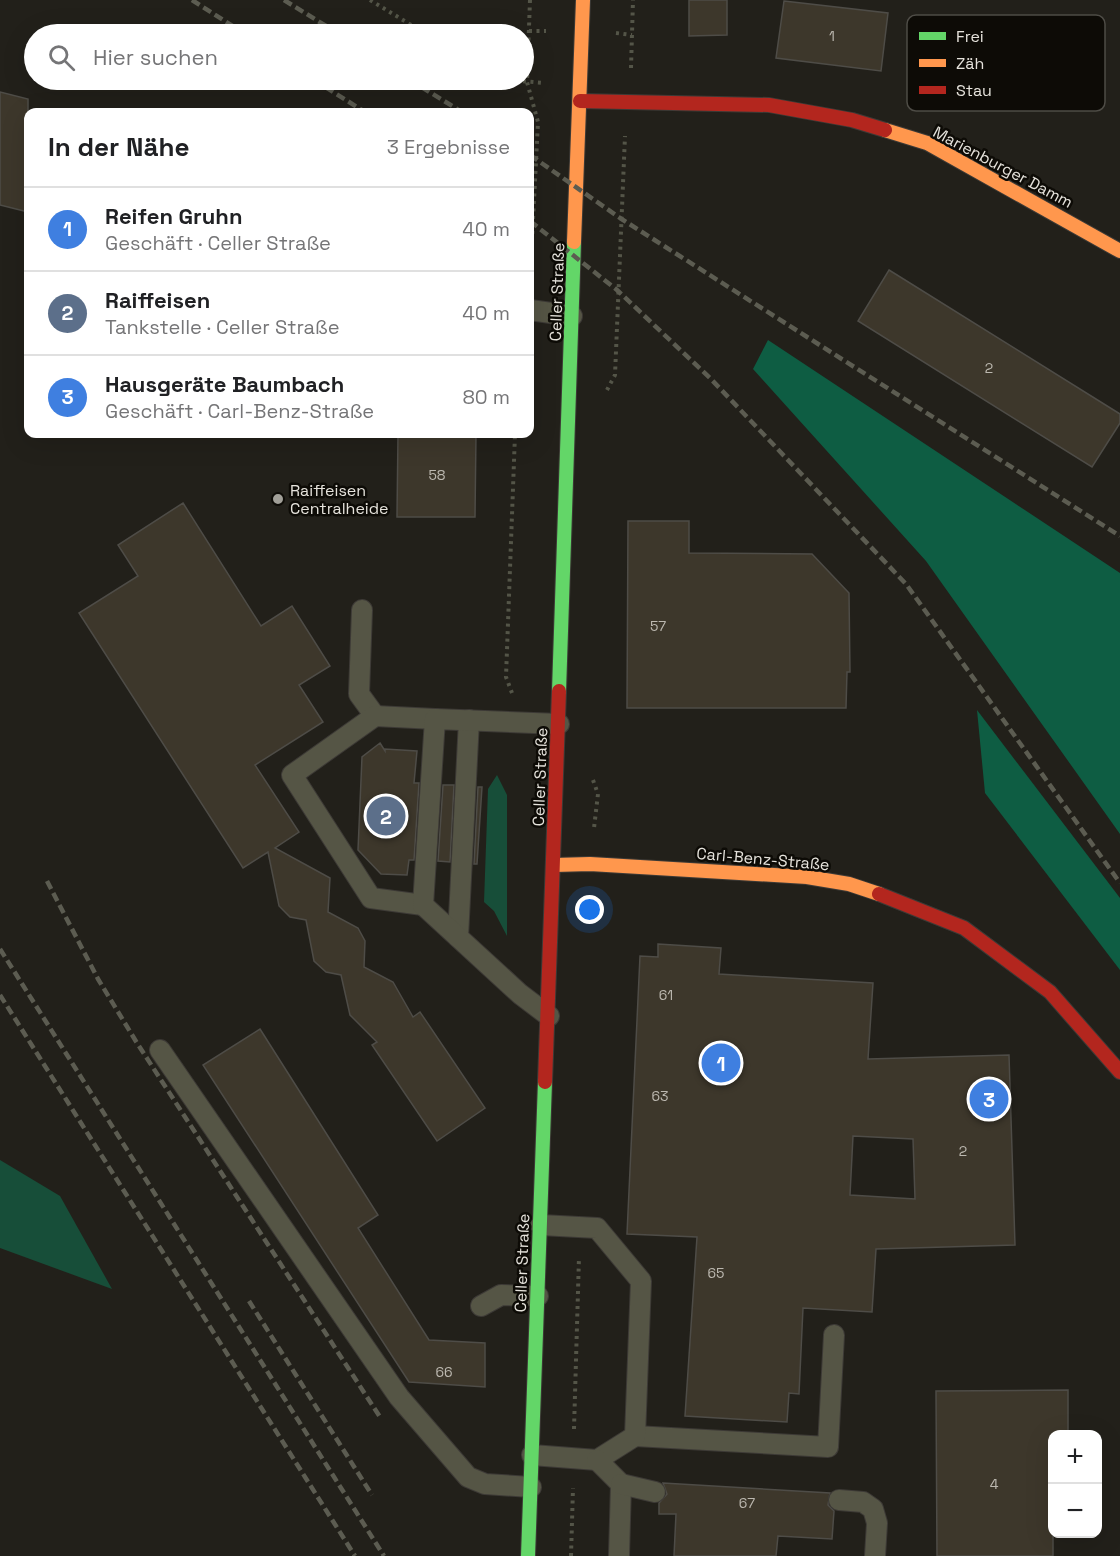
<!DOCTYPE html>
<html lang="de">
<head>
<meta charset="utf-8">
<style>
  :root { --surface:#fff; --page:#f2f2f2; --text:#202124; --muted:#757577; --line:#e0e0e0; --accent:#0f766e }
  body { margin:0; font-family:"Space Grotesk",sans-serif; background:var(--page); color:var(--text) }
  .controls { position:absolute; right:18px; bottom:18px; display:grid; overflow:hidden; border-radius:12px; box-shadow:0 6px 24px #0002 }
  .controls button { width:54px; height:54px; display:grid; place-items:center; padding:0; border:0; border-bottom:2px solid var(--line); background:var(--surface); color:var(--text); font:30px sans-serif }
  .you { position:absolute; left:590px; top:910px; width:21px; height:21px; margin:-15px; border:4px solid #fff; border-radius:50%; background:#1a73e8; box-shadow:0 0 0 9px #1a73e833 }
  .badge { display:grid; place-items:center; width:39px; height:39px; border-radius:50%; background:var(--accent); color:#fff; font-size:20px; font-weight:700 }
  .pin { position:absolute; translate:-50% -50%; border:3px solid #fff; box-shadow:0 2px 6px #0006 }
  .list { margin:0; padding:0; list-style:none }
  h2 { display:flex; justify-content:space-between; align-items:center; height:78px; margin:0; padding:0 24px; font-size:26px }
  h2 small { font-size:20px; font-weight:400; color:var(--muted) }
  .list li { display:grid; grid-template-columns:39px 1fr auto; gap:18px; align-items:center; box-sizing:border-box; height:84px; padding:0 24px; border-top:2px solid var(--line) }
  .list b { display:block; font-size:22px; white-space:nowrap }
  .list p { margin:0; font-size:20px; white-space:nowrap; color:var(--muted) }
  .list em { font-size:20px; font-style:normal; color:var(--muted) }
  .icon { flex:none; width:33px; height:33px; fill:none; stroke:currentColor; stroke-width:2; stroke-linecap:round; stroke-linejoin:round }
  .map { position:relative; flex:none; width:1120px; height:1556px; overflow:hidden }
  .search { position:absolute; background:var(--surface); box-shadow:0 6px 24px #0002; left:24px; top:24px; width:510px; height:66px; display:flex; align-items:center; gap:15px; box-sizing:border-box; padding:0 21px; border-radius:33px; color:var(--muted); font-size:22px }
  .panel { position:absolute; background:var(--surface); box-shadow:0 6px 24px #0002; left:24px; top:108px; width:510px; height:330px; border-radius:12px }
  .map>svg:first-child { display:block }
  .green { fill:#174e39 }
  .forest { fill:#0e5d43 }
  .building { fill:#3d372b; stroke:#4e4c47; stroke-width:1.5; fill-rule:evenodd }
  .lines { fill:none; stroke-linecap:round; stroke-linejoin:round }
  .lane-casing { stroke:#3d3a36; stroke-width:22 }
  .fast-casing { stroke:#3d3a36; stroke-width:16 }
  .slow-casing { stroke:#3d3a36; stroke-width:16 }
  .jam-casing { stroke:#3d3a36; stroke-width:16 }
  .path { stroke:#545548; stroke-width:4; stroke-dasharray:3 4.5; stroke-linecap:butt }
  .lane { stroke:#555545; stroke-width:20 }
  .fast { stroke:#63d668; stroke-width:14 }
  .slow { stroke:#ff974d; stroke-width:14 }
  .jam { stroke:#b3261e; stroke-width:14 }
  .rail { stroke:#5c5c51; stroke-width:4.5; stroke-dasharray:9 4.5; stroke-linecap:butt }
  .poi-dot { fill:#a19f98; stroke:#0d0b06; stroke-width:2 }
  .labels { text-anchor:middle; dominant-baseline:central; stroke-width:5; stroke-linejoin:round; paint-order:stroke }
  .number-label { font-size:14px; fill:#bcb8b0 }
  .street-label { font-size:16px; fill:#e6e3dc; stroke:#0d0b06 }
  .poi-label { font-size:16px; fill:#e6e3dc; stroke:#0d0b06; text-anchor:start }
  .key { fill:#0d0b06; stroke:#4e4c46; stroke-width:1.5 }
  .key-label { font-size:16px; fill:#e6e3dc }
</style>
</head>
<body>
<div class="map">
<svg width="1120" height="1556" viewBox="0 0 1120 1556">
  <rect width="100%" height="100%" fill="#22201a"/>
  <g class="green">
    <polygon points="497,775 507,795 507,936 494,911 484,902 488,789"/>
    <polygon points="0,1160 60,1196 112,1289 0,1248"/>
  </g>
  <g class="forest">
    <polygon points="768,340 1120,573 1120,834 926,561 753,369"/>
    <polygon points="977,710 1120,898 1120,970 985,793"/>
  </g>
  <g class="building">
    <polygon points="689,0 727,0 727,35 689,36"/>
    <polygon points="784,1 888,13 881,71 776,58"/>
    <polygon points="0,92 28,99 28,212 0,205"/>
    <polygon points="889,270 1120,414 1120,423 1092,467 858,321"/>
    <polygon points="398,434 476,434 475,517 397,517"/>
    <polygon points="183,503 261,626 292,606 330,666 299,685 323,722 255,765 299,832 275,848 330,878 328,912 358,928 365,941 364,967 393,982 413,1017 420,1012 485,1108 437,1141 372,1045 377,1042 350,1015 341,975 326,972 314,961 306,920 290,917 279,906 268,852 243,868 79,613 138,576 118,545"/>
    <polygon points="628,521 689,521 689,553 812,554 849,593 850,672 847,672 846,708 627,708"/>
    <polygon points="380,743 385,751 385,749 417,751 414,783 419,783 414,860 409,860 407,875 381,874 358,850 362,757"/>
    <polygon points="443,785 454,785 450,862 438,861"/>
    <polygon points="478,787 482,787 477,864 474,864"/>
    <path d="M658,944L721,948L719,974L873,983L868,1059L1009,1055L1015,1245L876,1249L872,1312L803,1308L799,1394L789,1393L787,1422L685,1416L697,1237L627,1234L640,956L658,957ZM853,1136L913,1139L915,1199L850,1195Z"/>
    <polygon points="260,1029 378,1215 358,1228 429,1340 485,1343 485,1387 409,1382 203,1065"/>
    <polygon points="1068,1390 1068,1434 1053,1434 1053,1556 937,1556 936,1391"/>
    <polygon points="663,1483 830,1493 828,1505 834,1511 832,1539 778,1536 776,1556 674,1556 676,1514 659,1514 659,1503 667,1494"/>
  </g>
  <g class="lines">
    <defs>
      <g id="lane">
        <polyline points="530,310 572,316"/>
        <polyline points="362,610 359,694 375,716"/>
        <polyline points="423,905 371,898 292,775 375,716 435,719"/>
        <polyline points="458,937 469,720"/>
        <polyline points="549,1016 520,994 423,905 435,719 559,724"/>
        <polyline points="160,1050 399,1397 468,1477 485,1484 531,1487"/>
        <polyline points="481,1306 501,1295 538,1296"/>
        <polyline points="635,1436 828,1447 834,1335"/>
        <polyline points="532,1455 597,1460 635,1436 641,1281 597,1228 541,1225"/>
        <polyline points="597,1460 621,1484 619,1556"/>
        <polyline points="621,1484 655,1492"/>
        <polyline points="839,1500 863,1502 873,1509 877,1523 875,1556"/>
      </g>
      <g id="fast">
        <polyline points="559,691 574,242"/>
        <polyline points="528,1556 545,1082"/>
      </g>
      <g id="slow">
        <polyline points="885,130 927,143 1120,251"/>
        <polyline points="574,242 583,0"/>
        <polyline points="554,865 590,864 807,877 849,884 879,894"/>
      </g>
      <g id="jam">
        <polyline points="580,101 769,105 852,120 885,130"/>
        <polyline points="879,894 964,928 1050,992 1120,1072"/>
        <polyline points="545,1082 559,691"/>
      </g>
    </defs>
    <use href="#lane" class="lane-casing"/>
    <use href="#fast" class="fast-casing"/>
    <use href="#slow" class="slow-casing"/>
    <use href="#jam" class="jam-casing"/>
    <g class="path">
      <polyline points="370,0 426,34"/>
      <polyline points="530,0 527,82 538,122 530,280"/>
      <polyline points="529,31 546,31"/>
      <polyline points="616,33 632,35"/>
      <polyline points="631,68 633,0"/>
      <polyline points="508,80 545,83"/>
      <polyline points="607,390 615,375 625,136"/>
      <polyline points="512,693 506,677 515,434"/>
      <polyline points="593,780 598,794 594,828"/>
      <polyline points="574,1429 579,1257"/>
      <polyline points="571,1556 573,1488"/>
    </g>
    <use href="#lane" class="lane"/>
    <use href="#fast" class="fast"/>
    <use href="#slow" class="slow"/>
    <use href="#jam" class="jam"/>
    <g class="rail">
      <polyline points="192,0 245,34"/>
      <polyline points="284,0 339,34"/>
      <polyline points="314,80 365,112"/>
      <polyline points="410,80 462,112"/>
      <polyline points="530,155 620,218 1120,536"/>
      <polyline points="530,221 617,290 710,378 906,584 1120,883"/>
      <polyline points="47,881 98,979 137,1043 380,1417"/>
      <polyline points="0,949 384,1556"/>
      <polyline points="0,995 355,1556"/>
      <polyline points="249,1301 372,1495"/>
    </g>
  </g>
  <circle class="poi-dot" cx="278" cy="499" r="6"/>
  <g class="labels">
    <g class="number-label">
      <text x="832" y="36">1</text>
      <text x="989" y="368">2</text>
      <text x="437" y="475">58</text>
      <text x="658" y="626">57</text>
      <text x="666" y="995">61</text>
      <text x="660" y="1096">63</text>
      <text x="963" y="1151">2</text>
      <text x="716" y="1273">65</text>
      <text x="444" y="1372">66</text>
      <text x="994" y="1484">4</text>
      <text x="747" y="1503">67</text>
    </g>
    <g class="street-label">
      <text transform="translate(1003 167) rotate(28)">Marienburger Damm</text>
      <text transform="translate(557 292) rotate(-88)">Celler Straße</text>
      <text transform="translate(540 777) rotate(-88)">Celler Straße</text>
      <text transform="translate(763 859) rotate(5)">Carl-Benz-Straße</text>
      <text transform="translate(522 1263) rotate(-88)">Celler Straße</text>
    </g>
    <g class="poi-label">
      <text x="290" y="490">Raiffeisen<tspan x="290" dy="18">Centralheide</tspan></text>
    </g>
  </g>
  <rect x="907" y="15" width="198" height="96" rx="9" class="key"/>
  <rect x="919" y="32" width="27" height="8" fill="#63d668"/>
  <rect x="919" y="59" width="27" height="8" fill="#ff974d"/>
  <rect x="919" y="86" width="27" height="8" fill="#b3261e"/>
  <g class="key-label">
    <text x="956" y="42">Frei</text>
    <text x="956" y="69">Zäh</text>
    <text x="956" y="96">Stau</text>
  </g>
</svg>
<div class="controls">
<button>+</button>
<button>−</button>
</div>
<div class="you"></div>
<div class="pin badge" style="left:721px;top:1063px;background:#3f7fe0">1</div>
<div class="pin badge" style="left:386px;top:816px;background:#5c6f8a">2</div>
<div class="pin badge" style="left:989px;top:1099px;background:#3f7fe0">3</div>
<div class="search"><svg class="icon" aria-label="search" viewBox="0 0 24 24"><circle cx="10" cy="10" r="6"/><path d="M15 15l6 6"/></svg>Hier suchen</div>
<section class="panel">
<h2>In der Nähe<small>3 Ergebnisse</small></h2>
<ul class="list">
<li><span class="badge" style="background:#3f7fe0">1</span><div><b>Reifen Gruhn</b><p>Geschäft · Celler Straße</p></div><em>40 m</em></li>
<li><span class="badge" style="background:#5c6f8a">2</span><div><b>Raiffeisen</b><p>Tankstelle · Celler Straße</p></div><em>40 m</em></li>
<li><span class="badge" style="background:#3f7fe0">3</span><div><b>Hausgeräte Baumbach</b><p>Geschäft · Carl-Benz-Straße</p></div><em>80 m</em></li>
</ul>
</section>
</div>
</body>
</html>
